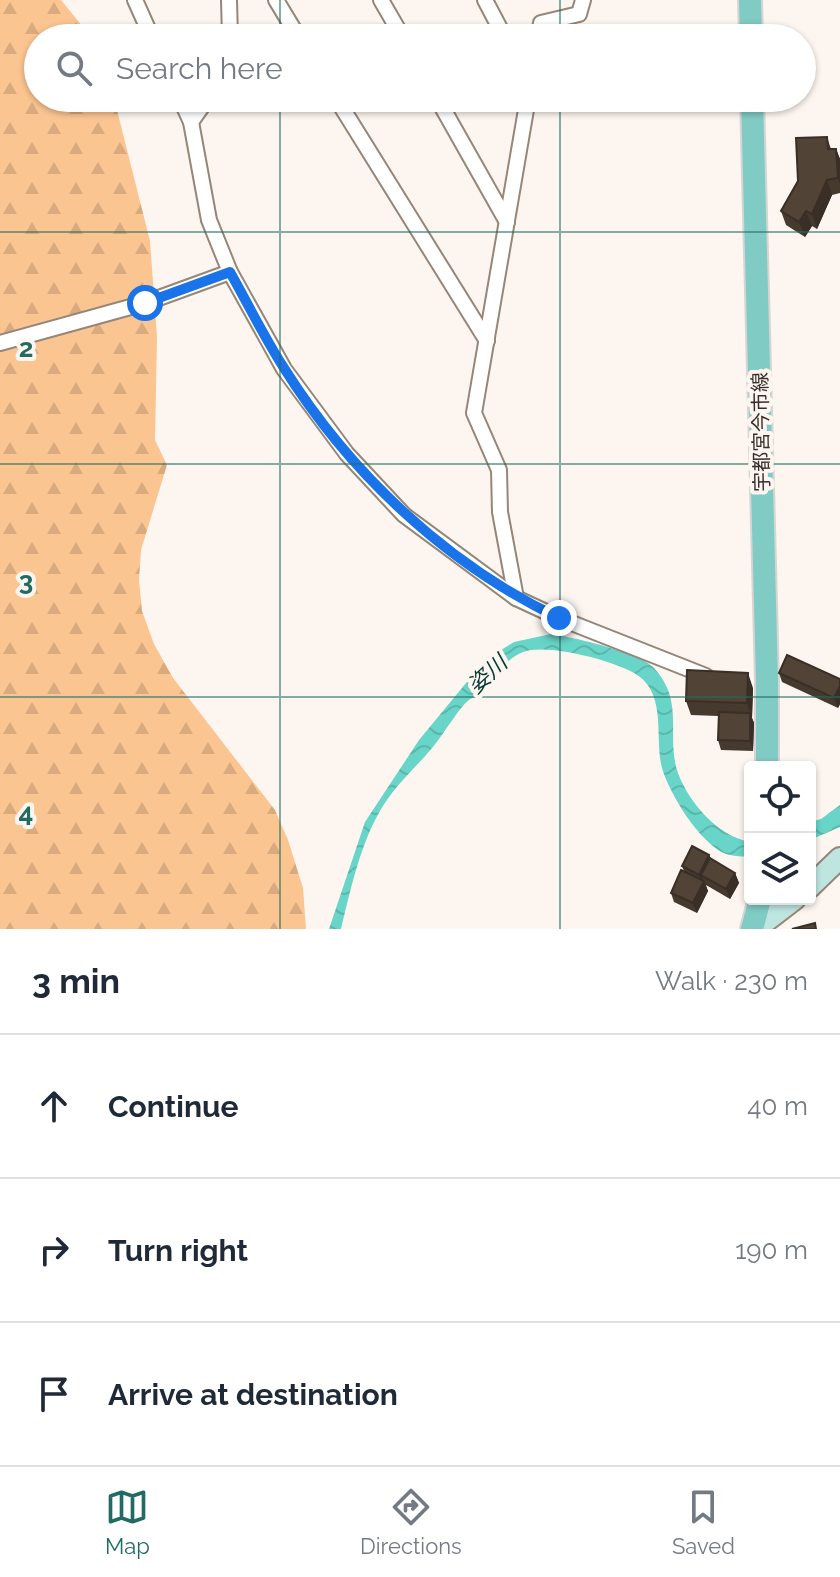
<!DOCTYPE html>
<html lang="en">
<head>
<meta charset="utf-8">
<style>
  :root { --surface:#fff; --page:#f6f6f7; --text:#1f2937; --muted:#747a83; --line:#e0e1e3; --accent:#226b63 }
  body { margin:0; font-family:Raleway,"Noto Sans JP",sans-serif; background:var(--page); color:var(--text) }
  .controls { position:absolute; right:24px; bottom:24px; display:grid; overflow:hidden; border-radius:8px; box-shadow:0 2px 6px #0004 }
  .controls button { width:72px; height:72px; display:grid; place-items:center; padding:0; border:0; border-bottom:2px solid var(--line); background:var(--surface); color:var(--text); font:40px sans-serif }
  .stop { position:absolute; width:24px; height:24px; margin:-18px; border:6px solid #1a73e8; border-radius:50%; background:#fff }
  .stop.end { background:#1a73e8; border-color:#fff; box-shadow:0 2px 8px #0008 }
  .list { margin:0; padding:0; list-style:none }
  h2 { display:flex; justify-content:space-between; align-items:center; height:104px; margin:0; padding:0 32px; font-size:34px }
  h2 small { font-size:26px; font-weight:400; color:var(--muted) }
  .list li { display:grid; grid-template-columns:52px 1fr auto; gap:24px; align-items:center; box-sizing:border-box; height:144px; padding:0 32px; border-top:2px solid var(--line) }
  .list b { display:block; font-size:30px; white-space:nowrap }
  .list em { font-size:26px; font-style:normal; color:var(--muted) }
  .icon { flex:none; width:44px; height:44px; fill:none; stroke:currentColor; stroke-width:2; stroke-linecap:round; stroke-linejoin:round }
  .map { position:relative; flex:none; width:840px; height:929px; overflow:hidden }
  .search { position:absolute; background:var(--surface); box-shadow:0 2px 6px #0004; left:24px; right:24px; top:24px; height:88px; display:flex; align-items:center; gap:20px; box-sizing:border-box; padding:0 28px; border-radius:44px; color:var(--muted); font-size:30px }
  .sheet { height:536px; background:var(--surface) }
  nav { display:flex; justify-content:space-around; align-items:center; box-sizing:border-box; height:112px; border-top:2px solid var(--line); background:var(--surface); font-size:22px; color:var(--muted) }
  nav a { display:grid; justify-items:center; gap:4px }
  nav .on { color:var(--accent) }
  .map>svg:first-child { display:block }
  .forest { fill:url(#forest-firs) }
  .water { fill:url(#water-waves) }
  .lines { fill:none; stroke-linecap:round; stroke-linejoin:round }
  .minor-casing { stroke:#968677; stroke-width:18 }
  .secondary-casing { stroke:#968677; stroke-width:24 }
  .primary-casing { stroke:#d7d5d4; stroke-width:26 }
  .minor { stroke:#fff; stroke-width:14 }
  .secondary { stroke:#bfe5e1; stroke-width:20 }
  .primary { stroke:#80cbc3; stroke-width:22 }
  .wall { fill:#463a2e }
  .shaded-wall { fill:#392f26 }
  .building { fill:#514336; stroke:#392f26; stroke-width:2 }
  .route { stroke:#1a73e8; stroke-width:10 }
  .grid { fill:none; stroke:#226b63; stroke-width:2; stroke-opacity:0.55 }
  .labels { text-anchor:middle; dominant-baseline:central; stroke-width:8; stroke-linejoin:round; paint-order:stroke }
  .street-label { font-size:20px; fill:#362f29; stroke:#fdf6f0 }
  .water-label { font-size:22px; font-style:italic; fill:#033934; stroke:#fdf6f0 }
  .grid-label { font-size:26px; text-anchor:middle; font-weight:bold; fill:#226b63; stroke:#fdf6f0; stroke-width:8; stroke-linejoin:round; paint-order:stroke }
</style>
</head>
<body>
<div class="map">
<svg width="840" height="929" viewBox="0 0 840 929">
  <defs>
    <pattern id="forest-firs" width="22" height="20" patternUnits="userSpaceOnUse" patternTransform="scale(2)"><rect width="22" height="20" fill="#fbc591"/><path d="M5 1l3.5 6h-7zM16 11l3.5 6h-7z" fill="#d8aa7d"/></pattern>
    <pattern id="water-waves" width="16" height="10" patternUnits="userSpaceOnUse" patternTransform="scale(2)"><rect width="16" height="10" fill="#68d5c8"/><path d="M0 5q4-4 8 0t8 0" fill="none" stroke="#5bb7ac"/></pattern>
  </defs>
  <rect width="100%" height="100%" fill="#fdf6f0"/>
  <polygon class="forest" points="0,0 61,0 92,38 38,38 38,98 114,98 150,241 157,337 155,440 167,465 141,550 139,580 142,611 154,644 173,678 275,810 288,840 303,888 306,929 0,929"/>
  <g class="water">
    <path d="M551,634C573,637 641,653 654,668C686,703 665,736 678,773C689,803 718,836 750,842V856C742,857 733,856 726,854C700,844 669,793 662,768C654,737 668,692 634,673C612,660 546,643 523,652C502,660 495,681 480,694C474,700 476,695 469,700C460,706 442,737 432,748C420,763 404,777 392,793C363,830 352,884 341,929H329L365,822L419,740L485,660L514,642Z"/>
    <polygon points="840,805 840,827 810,840 810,822 821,819"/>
  </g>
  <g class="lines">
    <defs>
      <g id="minor">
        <polyline points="135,0 152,38"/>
        <polyline points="229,0 230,38"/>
        <polyline points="276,0 299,38"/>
        <polyline points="381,0 403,38"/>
        <polyline points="485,0 505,38"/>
        <polyline points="538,38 541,23 579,14 583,0"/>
        <polyline points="180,98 191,122 209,220 230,272 284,369 347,454 404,515 516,598 559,618 706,676"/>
        <polyline points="336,98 487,341"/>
        <polyline points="437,98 507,222"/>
        <polyline points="191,122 208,98"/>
        <polyline points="0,343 145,303 230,272"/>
        <polyline points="516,598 500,512 499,470 474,413 528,98"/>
      </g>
      <g id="secondary">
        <polyline points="810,887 840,858"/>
        <polyline points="756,929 795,899"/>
      </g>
      <g id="primary">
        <polyline points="750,0 751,38"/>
        <polyline points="752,98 767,681 767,767"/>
        <polyline points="752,929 760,899"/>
      </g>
    </defs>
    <use href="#minor" class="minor-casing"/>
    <use href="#secondary" class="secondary-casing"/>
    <use href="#primary" class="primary-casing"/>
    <use href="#minor" class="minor"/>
    <use href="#secondary" class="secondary"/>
    <use href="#primary" class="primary"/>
  </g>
  <g class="wall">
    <polygon points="827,137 831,149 836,149 840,159 840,193 832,195 817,229 812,226 805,237 786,225 781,211"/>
    <polygon points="779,673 840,679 840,704 838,708 782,682"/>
    <polygon points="753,688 752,718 754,723 753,751 721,750 718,740 718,716 691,715 686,701"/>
    <polygon points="709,855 711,859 735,873 739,883 730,899 706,885 708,891 697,913 674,902 671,893 684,871 682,866"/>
  </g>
  <g class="shaded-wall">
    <polygon points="836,149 840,159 840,184 838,178"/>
    <polygon points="827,180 832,195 817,229 812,214"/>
    <polygon points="806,211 812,226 805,237 799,222"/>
    <polygon points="748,673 753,688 752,718 747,703"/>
    <polygon points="840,686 840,704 838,708 834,698"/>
    <polygon points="750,713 754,723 753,751 750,741"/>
    <polygon points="709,855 713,864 701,875 708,891 697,913 693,903 702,884 699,875"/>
    <polygon points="735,873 739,883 730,899 726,889"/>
  </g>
  <g class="building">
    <polygon points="827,137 828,149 836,149 838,178 827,180 812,214 806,211 799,222 781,211 798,181 796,138"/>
    <polygon points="787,655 840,679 840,686 834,698 779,673"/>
    <polygon points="687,670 748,673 747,703 686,701"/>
    <polygon points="719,712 750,713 750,741 718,740"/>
    <polygon points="692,846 709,855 699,875 682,866"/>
    <polygon points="710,858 735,873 726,889 701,875"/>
    <polygon points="681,870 704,881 693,903 671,893"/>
    <polygon points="815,923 816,929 792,929"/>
  </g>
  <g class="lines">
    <path class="route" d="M145,303L230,272C248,304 264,337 284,368C350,473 446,564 559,618"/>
  </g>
  <path class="grid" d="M280,0V38M560,0V38M280,98V929M560,98V929M0,232H840M0,464H840M0,697H840"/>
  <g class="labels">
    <g class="street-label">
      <text transform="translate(761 432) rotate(-91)">宇都宮今市線</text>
    </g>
    <g class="water-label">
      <text transform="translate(487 674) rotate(-43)">姿川</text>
    </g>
  </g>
  <g class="grid-label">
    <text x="26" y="357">2</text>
    <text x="26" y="590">3</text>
    <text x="26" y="822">4</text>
  </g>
</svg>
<div class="controls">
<button><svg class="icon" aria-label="locate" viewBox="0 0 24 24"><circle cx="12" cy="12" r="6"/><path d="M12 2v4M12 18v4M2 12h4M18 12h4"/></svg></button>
<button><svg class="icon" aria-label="layers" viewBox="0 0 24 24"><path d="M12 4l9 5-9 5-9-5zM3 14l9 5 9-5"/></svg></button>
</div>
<div class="stop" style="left:145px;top:303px"></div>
<div class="stop end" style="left:559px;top:618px"></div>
<div class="search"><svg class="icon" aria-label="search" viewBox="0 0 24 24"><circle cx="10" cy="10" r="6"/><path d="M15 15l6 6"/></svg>Search here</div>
</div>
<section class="sheet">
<h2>3 min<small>Walk · 230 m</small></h2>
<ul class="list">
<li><svg class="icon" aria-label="ahead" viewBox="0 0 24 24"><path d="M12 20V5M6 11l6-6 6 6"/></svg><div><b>Continue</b></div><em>40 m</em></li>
<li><svg class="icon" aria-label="right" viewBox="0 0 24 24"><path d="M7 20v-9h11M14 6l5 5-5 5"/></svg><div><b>Turn right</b></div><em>190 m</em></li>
<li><svg class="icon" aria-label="arrive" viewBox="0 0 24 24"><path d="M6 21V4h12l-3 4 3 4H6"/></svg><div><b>Arrive at destination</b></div></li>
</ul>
</section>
<nav>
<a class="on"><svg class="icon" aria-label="map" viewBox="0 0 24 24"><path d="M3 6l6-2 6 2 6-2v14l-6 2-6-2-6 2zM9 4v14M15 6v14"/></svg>Map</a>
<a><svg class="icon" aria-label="directions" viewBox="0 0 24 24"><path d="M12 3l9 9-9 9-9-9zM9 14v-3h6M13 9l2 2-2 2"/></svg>Directions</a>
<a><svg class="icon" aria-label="saved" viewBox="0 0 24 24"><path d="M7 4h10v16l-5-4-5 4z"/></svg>Saved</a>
</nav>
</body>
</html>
